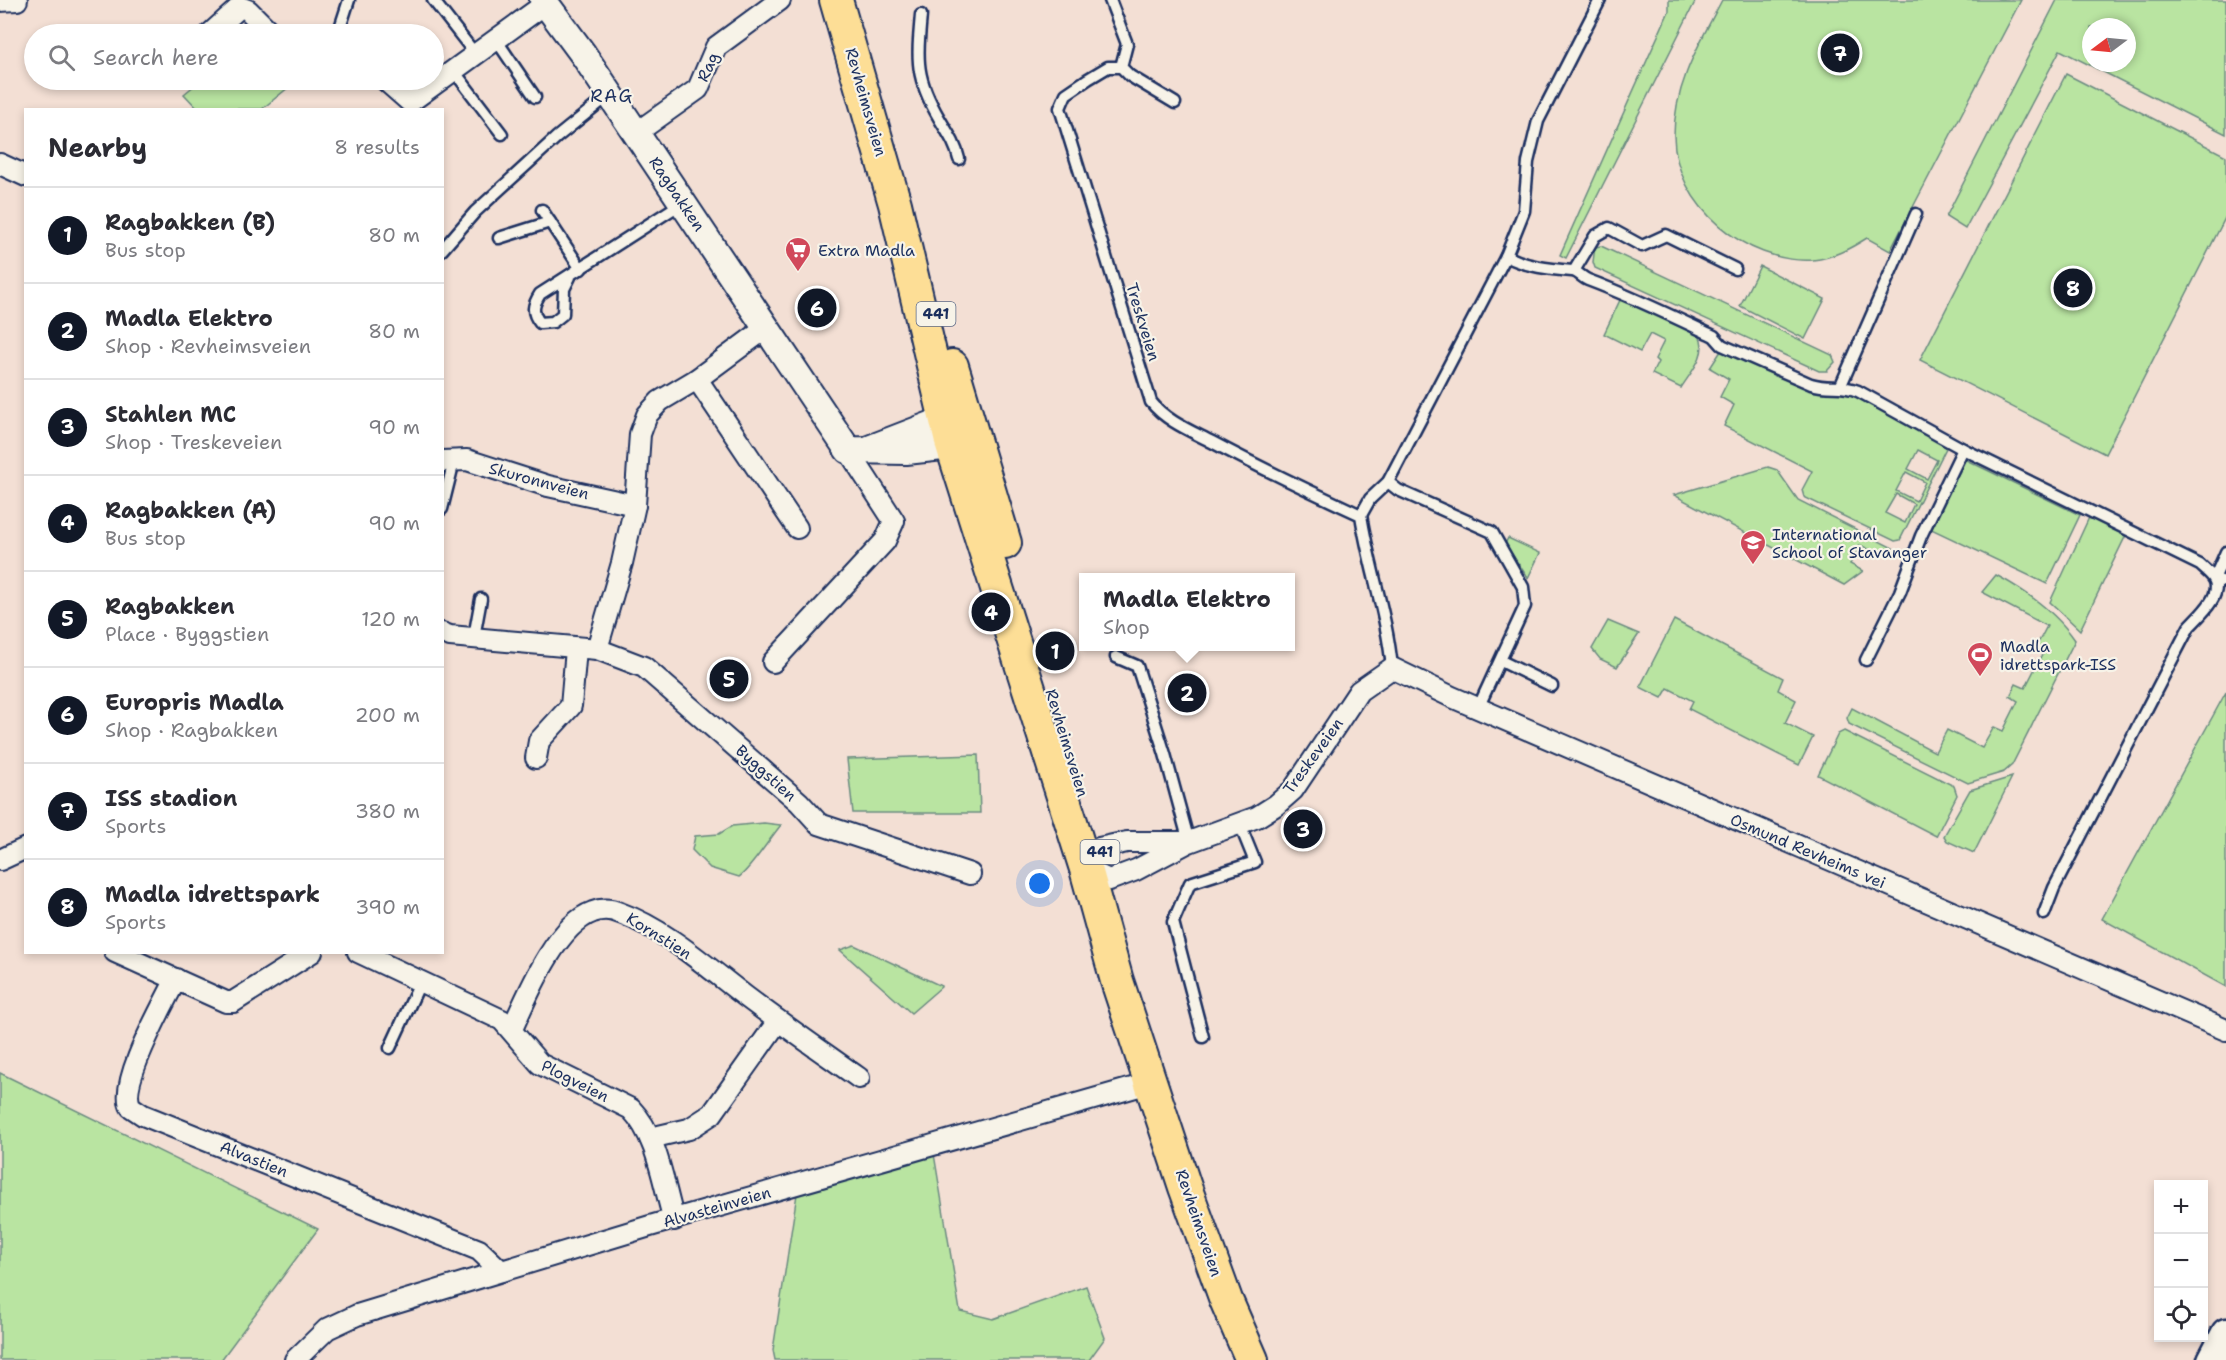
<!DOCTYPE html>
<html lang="en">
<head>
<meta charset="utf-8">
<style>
  :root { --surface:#fff; --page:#f2f2f3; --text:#2b2b33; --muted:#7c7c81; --line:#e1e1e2; --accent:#111827 }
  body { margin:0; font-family:"Shantell Sans",sans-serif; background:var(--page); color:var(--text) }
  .controls { position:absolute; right:18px; bottom:18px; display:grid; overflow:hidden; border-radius:0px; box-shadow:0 3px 9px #0003 }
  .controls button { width:54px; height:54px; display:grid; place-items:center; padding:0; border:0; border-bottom:2px solid var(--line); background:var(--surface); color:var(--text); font:30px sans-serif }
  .compass { position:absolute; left:2082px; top:18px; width:54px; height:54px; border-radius:50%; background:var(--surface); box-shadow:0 3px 9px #0003; rotate:254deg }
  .you { position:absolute; left:1040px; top:884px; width:21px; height:21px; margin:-15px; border:4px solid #fff; border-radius:50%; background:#1a73e8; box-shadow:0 0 0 9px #1a73e833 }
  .badge { display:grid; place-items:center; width:39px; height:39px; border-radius:50%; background:var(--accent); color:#fff; font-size:20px; font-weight:700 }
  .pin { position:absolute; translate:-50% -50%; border:3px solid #fff; box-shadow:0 2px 6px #0006 }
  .popup { position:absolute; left:1079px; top:573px; width:216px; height:78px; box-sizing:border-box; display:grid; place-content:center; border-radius:0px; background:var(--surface); filter:drop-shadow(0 2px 4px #0005); font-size:20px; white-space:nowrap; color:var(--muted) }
  .popup b { font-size:22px; color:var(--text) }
  .popup::after { content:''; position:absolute; left:50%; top:100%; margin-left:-12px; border:12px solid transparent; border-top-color:var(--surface) }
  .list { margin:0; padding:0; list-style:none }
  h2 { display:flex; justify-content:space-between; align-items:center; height:78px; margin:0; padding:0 24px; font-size:26px }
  h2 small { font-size:20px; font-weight:400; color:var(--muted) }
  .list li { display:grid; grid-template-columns:39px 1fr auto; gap:18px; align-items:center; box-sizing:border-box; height:96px; padding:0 24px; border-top:2px solid var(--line) }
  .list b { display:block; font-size:22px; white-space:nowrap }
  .list p { margin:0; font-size:20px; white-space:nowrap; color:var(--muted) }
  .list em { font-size:20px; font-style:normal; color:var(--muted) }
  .icon { flex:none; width:33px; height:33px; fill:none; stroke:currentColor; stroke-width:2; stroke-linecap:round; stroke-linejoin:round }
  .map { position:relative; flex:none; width:2226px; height:1360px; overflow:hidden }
  .search { position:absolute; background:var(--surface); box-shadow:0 3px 9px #0003; left:24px; top:24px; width:420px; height:66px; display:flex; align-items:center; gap:15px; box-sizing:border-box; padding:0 21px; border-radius:33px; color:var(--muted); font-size:22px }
  .panel { position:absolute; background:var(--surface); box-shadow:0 3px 9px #0003; left:24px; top:108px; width:420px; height:846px; border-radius:0px }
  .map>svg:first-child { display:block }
  .green { fill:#b9e4a1; stroke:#6a8a80; stroke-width:1.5; fill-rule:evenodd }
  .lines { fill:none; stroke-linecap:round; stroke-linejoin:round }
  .service-casing { stroke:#1b2f5e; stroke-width:15 }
  .minor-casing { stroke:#1b2f5e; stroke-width:24 }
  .tertiary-casing { stroke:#1b2f5e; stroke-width:30 }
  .secondary-casing { stroke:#1b2f5e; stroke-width:33 }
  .primary-casing { stroke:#1b2f5e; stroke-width:36 }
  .service { stroke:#f7f3e8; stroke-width:10 }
  .minor { stroke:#f7f3e8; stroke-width:20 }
  .tertiary { stroke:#f7f3e8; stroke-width:26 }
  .secondary { stroke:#f7f3e8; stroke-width:28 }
  .primary { stroke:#fdde96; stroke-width:32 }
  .labels { text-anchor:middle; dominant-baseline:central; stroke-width:4.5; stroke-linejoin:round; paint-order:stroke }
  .shield { fill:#f7f3e8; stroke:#5d6a87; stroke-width:1.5 }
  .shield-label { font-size:15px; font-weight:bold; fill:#1b2f5e }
  .street-label { font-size:16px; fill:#1b2f5e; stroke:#f7f3e8 }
  .poi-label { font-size:16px; fill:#1b2f5e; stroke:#f7f3e8; text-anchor:start }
  .neighbourhood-label { font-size:18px; letter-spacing:1.5px; fill:#1b2f5e; stroke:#f7f3e8 }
</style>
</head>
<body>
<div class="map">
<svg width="2226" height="1360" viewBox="0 0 2226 1360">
  <rect width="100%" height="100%" fill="#f3dfd4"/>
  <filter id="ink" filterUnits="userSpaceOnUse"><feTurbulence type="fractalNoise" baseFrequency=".0167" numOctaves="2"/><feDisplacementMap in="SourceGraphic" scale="12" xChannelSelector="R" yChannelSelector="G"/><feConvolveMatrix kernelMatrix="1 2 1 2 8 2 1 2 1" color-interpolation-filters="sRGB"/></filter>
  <g filter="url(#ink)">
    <g class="green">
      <polygon points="1669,0 1696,0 1566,258 1560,255 1669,11"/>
      <path d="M1722,0H2021L1890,251L1867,238C1851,248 1833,258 1813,260C1746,264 1675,205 1674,136C1674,85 1699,44 1722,0Z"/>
      <path d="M2057,0H2226V134L2060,50L1965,229L1946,217ZM2091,27H2127V63H2091Z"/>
      <polygon points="2066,74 2226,156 2226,216 2105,454 1920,360"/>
      <polygon points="201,80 292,80 295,82 262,109 198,109 184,94"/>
      <polygon points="1601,246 1832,355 1835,362 1827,371 1819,371 1595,268 1593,262 1595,247"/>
      <polygon points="1760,266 1825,299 1805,339 1740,306"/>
      <path d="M1621,298L1699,335C1709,353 1691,372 1681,388L1652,374L1658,362L1655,359L1664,341L1650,334L1640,352L1604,334Z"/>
      <path d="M1733,347L1816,387L1838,384L1947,446L1900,540L1895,541L1804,497L1802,490L1812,471L1724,426L1734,405L1720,397L1729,379L1710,368L1721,351ZM1918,450L1937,460L1927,479L1908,469ZM1906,472L1925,482L1916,501L1896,491ZM1896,494L1914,504L1905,523L1885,513Z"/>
      <polygon points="1960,457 2080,515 2047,584 1927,527"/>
      <polygon points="1768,467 1777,470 1798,500 1893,548 1890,554 1879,554 1860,545 1850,564 1863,571 1844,585 1674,495"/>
      <polygon points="2092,511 2128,531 2080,630 2050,602"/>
      <polygon points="1508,538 1540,553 1528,578 1505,544"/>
      <path d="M1996,575C2026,591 2055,611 2075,640L2012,765L2004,772L1968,783L1849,724L1847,718L1852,708L1935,752L1947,730L1982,748L1994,727L2003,731L2018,701L2010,696L2016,684L2025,688L2043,653L2035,649L2047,626L1982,592Z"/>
      <polygon points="1674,620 1783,678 1778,690 1796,700 1785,723 1813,737 1799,765 1689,709 1693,701 1668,688 1662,698 1640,687"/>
      <polygon points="1608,621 1639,634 1617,667 1600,659 1592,649"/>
      <polygon points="2226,692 2226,987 2102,919"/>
      <polygon points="1844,731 1954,786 1957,795 1936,836 1818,775 1838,734"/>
      <polygon points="978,755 980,813 853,813 847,759"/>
      <polygon points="2012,777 1974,853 1947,841 1944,836 1970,790"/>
      <path d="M764,823L781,825C770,838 750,870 739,877L710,868L692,850L695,836L719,834L732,826Z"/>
      <polygon points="854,945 941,986 941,987 911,1013 840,950"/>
      <polygon points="0,1073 318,1229 221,1360 0,1360"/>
      <polygon points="934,1154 960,1311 993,1319 1086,1286 1105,1338 1089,1360 775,1360 773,1350 797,1194"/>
    </g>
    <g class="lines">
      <defs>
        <g id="service">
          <polyline points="433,0 476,55"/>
          <polyline points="1110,0 1127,44 1121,67"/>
          <path d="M921,15C917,60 915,77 939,118C947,132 955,142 959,159"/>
          <polyline points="338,34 349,0"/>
          <polyline points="497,41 535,97"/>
          <polyline points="454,71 502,134"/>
          <path d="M1175,103L1130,76L1121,67H1108L1088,79L1066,94L1060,108L1151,402C1166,421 1191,431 1212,442C1261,468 1311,492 1361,515C1369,567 1387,615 1392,668"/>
          <polyline points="542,210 581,269"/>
          <polyline points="499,238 550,222"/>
          <polyline points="442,250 475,212 557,137 609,95"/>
          <path d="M1506,256C1528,267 1549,269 1572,271C1577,271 1583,278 1588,280C1631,296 1672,316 1714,336L1722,345L1811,384C1831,390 1838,383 1858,391L1963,449L2200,565C2204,569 2211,574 2214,579C2223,596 2199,616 2189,627L2054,888L2044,914"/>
          <polyline points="1574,271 1595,236 1609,228 1642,246 1666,235 1735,269"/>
          <path d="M570,277L564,289L563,314L553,322L540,323C531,312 533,305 540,294L682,203"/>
          <polyline points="1841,385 1916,214"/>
          <polyline points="1388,482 1398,490 1492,532 1523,587 1525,606 1478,708"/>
          <polyline points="442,509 454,461"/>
          <polyline points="1361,515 1370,499 1388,482 1506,256 1524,211 1528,162 1538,121 1600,0"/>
          <polyline points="2226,552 2214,579 2226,582"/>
          <polyline points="474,637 481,599"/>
          <polyline points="1116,657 1137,666 1165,754 1189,842"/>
          <polyline points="1866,660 1900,592 1921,536 1963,449"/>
          <polyline points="1501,661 1552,686"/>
          <polyline points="1203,1037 1173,922 1190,883 1255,862 1240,825"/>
          <polyline points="390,1048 420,983"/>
        </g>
        <g id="minor">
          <polyline points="0,1 17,0"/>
          <polyline points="210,34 240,7 248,10 272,34"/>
          <polyline points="385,80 410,102 545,4"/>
          <polyline points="636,133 698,89 716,47 780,0"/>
          <polyline points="0,164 26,176"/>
          <polyline points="697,379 797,528"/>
          <polyline points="442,461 467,460 548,486 635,505"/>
          <polyline points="442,633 450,636 597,649 644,667 799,802 819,824 970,874"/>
          <polyline points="597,649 622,563 635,505 640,434 647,415 660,401 697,379 766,328"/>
          <polyline points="773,662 885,541 894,521 848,450"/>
          <polyline points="536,758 539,741 571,706 576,649"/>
          <polyline points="1189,842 1127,842 1099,848 1086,869 1109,880 1136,870 1189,842 1257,817 1276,805 1293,790 1359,691 1392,668 1452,697 2226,1030"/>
          <polyline points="0,860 26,848"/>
          <polyline points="115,952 226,1002 233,1002 312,952"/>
          <path d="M358,952L502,1020L540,1064L631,1109C658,1137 663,1184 674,1220"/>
          <path d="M176,979C164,1004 117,1085 131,1107L143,1115L479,1250L501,1271"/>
          <path d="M512,1029C528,994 556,925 593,912C603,908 611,909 620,913C665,929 707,967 745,996C782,1024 821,1051 859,1078"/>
          <polyline points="650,1138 689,1129 712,1114 778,1021"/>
          <polyline points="295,1360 327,1329 357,1315 650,1226 1153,1082"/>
        </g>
        <polyline id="tertiary" points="543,0 583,54 848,450 906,451 952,446 969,426 944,420 869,449"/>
        <polyline id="secondary" points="2212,1360 2226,1333"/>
        <g id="primary">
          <polyline points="836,0 895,204 952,446 1086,869 1117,981 1185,1187 1226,1300 1252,1360"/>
          <polyline points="952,366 1005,543"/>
        </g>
      </defs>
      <use href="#service" class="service-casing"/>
      <use href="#minor" class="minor-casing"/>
      <use href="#tertiary" class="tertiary-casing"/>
      <use href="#secondary" class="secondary-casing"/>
      <use href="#primary" class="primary-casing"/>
      <use href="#service" class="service"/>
      <use href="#minor" class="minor"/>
      <use href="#tertiary" class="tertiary"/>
      <use href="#secondary" class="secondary"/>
      <use href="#primary" class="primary"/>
    </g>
  </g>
  <defs>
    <symbol id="supermarket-pin" viewBox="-11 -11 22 30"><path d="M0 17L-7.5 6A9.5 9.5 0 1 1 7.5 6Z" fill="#d1495b" stroke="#f7f3e8"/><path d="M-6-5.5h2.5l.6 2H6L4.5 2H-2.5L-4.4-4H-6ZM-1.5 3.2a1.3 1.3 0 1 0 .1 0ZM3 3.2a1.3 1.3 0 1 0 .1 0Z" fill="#fff"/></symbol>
    <symbol id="school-pin" viewBox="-11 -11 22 30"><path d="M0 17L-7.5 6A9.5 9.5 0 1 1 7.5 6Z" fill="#d1495b" stroke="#f7f3e8"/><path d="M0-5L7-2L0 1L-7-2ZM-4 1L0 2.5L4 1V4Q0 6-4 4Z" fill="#fff"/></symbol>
    <symbol id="stadium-pin" viewBox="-11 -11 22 30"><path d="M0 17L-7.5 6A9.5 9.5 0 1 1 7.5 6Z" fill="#d1495b" stroke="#f7f3e8"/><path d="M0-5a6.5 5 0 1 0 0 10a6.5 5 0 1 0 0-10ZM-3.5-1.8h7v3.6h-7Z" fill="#fff"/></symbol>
  </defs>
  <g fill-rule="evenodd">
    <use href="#supermarket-pin" x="783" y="235" width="30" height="40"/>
    <use href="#school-pin" x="1738" y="528" width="30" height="40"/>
    <use href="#stadium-pin" x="1965" y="640" width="30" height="40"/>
  </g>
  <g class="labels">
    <g class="shield">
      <rect x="916.5" y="302" width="39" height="24" rx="4.5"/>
      <rect x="1080.5" y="840" width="39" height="24" rx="4.5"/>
    </g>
    <g class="shield-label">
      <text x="936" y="314">441</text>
      <text x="1100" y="852">441</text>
    </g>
    <g class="street-label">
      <text transform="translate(708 67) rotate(-66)">Rag</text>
      <text transform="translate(866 102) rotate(74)">Revheimsveien</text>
      <text transform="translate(677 194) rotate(56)">Ragbakken</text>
      <text transform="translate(1143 322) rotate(73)">Treskveien</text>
      <text transform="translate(539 481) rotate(15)">Skuronnveien</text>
      <text transform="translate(1067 743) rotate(73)">Revheimsveien</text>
      <text transform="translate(1313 756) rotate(-54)">Treskeveien</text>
      <text transform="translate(766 773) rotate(42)">Byggstien</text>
      <text transform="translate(1808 851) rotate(23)">Osmund Revheims vei</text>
      <text transform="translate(659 936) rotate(32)">Kornstien</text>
      <text transform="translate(575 1081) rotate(27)">Plogveien</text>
      <text transform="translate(254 1159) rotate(22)">Alvastien</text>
      <text transform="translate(717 1207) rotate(-16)">Alvasteinveien</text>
      <text transform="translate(1199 1223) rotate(71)">Revheimsveien</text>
    </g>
    <g class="poi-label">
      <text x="818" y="250">Extra Madla</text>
      <text x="1772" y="534">International<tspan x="1772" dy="18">School of Stavanger</tspan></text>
      <text x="2000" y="646">Madla<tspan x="2000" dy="18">idrettspark-ISS</tspan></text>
    </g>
    <g class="neighbourhood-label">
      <text x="612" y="96">RAG</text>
    </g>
  </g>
</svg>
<div class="controls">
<button>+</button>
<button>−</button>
<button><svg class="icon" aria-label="locate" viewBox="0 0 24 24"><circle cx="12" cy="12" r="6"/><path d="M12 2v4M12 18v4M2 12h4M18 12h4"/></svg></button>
</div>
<svg class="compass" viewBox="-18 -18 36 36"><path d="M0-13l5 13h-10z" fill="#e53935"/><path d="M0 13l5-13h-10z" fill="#7c7c81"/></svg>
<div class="you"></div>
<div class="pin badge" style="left:1055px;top:651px">1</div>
<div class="pin badge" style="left:1187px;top:693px">2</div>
<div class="popup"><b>Madla Elektro</b>Shop</div>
<div class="pin badge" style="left:1303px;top:829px">3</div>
<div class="pin badge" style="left:991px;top:612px">4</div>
<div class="pin badge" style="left:729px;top:679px">5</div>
<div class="pin badge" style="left:817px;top:308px">6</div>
<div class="pin badge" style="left:1840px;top:53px">7</div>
<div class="pin badge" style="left:2073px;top:288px">8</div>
<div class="search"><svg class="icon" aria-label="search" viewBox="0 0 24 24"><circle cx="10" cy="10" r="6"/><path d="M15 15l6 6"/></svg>Search here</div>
<section class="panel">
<h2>Nearby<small>8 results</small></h2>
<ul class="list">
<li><span class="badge">1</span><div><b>Ragbakken (B)</b><p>Bus stop</p></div><em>80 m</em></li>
<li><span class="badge">2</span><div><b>Madla Elektro</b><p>Shop · Revheimsveien</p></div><em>80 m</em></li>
<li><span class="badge">3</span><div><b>Stahlen MC</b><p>Shop · Treskeveien</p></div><em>90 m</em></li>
<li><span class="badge">4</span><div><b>Ragbakken (A)</b><p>Bus stop</p></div><em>90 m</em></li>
<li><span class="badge">5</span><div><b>Ragbakken</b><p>Place · Byggstien</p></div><em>120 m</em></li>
<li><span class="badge">6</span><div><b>Europris Madla</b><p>Shop · Ragbakken</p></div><em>200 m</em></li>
<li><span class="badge">7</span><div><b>ISS stadion</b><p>Sports</p></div><em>380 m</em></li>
<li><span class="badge">8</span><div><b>Madla idrettspark</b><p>Sports</p></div><em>390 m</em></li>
</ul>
</section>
</div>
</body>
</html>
